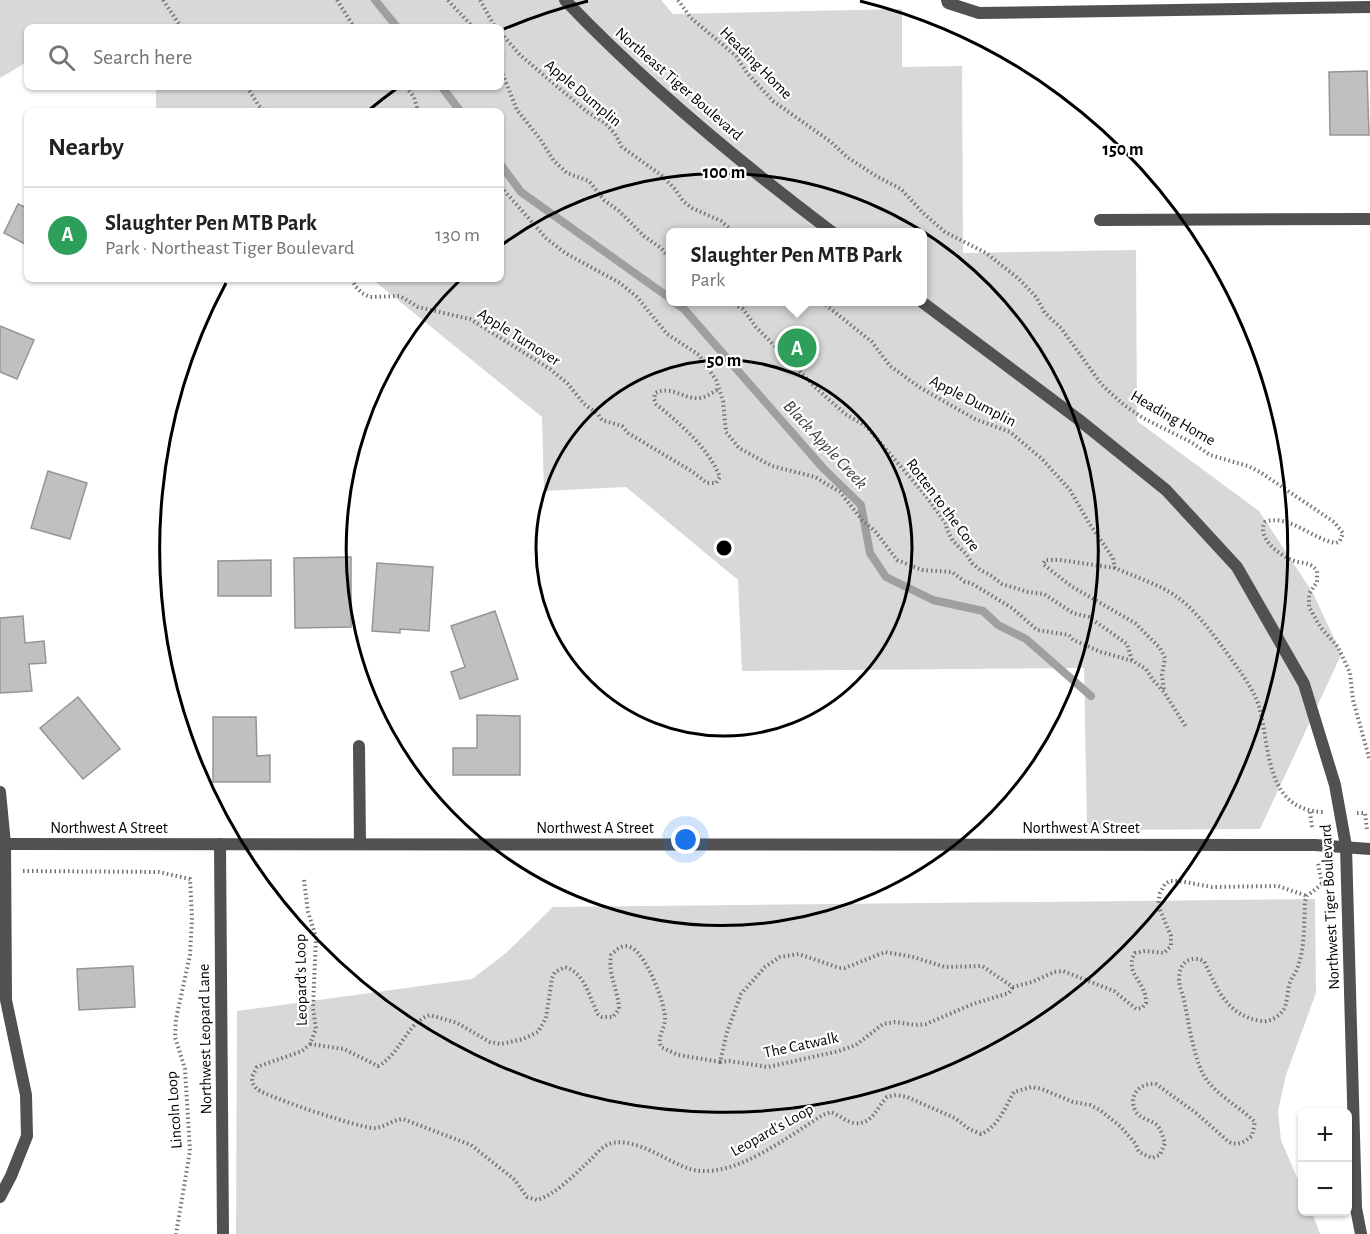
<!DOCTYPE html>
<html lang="en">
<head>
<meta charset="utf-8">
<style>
  :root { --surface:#fff; --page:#f6f6f6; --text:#202124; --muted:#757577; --line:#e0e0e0; --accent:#2563eb }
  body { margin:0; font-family:"Alegreya Sans",sans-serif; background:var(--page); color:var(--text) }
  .controls { position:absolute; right:18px; bottom:18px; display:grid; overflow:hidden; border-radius:9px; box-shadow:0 2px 4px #0004 }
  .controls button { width:54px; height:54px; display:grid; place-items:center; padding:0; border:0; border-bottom:2px solid var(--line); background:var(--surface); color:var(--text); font:30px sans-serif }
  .you { position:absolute; left:686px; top:840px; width:21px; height:21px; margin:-15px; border:4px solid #fff; border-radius:50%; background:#1a73e8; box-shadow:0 0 0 9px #1a73e833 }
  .badge { display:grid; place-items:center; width:39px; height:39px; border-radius:50%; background:var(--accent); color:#fff; font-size:20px; font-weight:700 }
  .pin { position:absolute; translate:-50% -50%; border:3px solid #fff; box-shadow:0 2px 6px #0006 }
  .popup { position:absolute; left:666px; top:228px; width:261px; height:78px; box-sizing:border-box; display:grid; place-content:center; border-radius:9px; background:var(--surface); filter:drop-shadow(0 2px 4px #0005); font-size:20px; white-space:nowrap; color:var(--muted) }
  .popup b { font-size:22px; color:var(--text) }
  .popup::after { content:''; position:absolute; left:50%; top:100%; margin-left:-12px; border:12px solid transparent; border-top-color:var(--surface) }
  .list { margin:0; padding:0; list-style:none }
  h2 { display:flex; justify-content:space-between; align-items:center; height:78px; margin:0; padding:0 24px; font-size:26px }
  h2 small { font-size:20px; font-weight:400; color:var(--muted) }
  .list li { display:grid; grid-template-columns:39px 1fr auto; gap:18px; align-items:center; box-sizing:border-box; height:96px; padding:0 24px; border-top:2px solid var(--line) }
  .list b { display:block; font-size:22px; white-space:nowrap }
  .list p { margin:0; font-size:20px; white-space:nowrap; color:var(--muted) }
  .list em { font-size:20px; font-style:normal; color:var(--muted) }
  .icon { flex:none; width:33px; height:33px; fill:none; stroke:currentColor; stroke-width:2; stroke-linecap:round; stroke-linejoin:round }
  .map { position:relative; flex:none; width:1370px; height:1234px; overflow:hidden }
  .search { position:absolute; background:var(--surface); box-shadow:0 2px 4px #0004; left:24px; top:24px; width:480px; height:66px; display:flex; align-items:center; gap:15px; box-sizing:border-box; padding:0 21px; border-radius:9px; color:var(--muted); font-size:22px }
  .panel { position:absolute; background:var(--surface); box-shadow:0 2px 4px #0004; left:24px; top:108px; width:480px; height:174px; border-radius:9px }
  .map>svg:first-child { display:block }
  .green { fill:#d8d8d8; fill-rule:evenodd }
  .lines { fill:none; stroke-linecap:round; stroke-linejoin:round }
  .stream { stroke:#9f9f9f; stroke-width:8 }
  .building { fill:#c0c0c0; stroke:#959595; stroke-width:1.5 }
  .path { stroke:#737373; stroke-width:4; stroke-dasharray:1.5 3; stroke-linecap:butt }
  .service { stroke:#515151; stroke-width:12 }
  .minor { stroke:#515151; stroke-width:12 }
  .tertiary { stroke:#515151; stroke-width:12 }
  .ring { fill:none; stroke:#000; stroke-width:3 }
  .labels { text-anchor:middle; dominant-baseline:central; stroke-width:4.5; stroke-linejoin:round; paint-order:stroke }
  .street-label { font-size:16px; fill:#000; stroke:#fff }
  .water-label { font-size:18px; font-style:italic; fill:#404040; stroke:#fff }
  .centre { fill:#000; stroke:#fff; stroke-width:3 }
  .ring-label { font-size:18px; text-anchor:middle; font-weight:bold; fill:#000; stroke:#fff; stroke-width:4.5; stroke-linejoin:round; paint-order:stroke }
</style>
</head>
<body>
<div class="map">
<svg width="1370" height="1234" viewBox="0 0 1370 1234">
  <rect width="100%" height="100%" fill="#fff"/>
  <g class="green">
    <path d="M0,0H661L673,14L902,9V67L962,66L963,253L1136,250L1137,421L1259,511L1313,593L1338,647L1341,655L1260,829L1087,830L1084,668L742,671L738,580L626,487L544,491L542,417L372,279H501V111H156V87H501V27H27V62L0,78ZM671,232H923V302H671Z"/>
    <polygon points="1315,899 1316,993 1286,1075 1278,1111 1281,1140 1302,1189 1302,1212 1312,1212 1320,1234 236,1234 237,1011 472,979 506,953 553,907"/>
  </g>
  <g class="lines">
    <g class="stream">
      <polyline points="375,0 397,27"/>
      <polyline points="442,87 460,111"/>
      <polyline points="501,165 521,192 671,299"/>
      <polyline points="674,302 684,309 823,468 861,505 870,553 886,577 933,600 983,611 998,625 1026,639 1091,696"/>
    </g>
  </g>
  <g class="building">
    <polygon points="1367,71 1369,135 1330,135 1329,72"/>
    <polygon points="18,204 27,208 27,245 4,233"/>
    <polygon points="0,326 34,340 17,379 0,372"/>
    <polygon points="48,471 87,483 70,539 31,528"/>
    <polygon points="351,557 351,627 295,628 294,558"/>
    <polygon points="271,560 271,596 218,596 218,561"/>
    <polygon points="377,563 433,567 429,631 400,629 400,633 372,631"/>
    <polygon points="495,611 518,679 460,699 451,672 465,667 451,626"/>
    <polygon points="23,616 25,643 44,641 46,663 29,664 32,691 0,693 0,618"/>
    <polygon points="78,697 120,749 83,779 40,728"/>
    <polygon points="477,715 520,716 520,775 453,775 453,748 477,748"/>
    <polygon points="213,717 256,717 257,756 270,755 270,782 213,782"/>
    <polygon points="133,966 135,1007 79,1010 77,969"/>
  </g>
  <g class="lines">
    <g class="path">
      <polyline points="163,0 181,27"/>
      <polyline points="337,0 354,27"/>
      <path d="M448,0C456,10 465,17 472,27"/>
      <polyline points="480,0 495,27"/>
      <path d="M678,0L691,18L736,56L747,73L773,101L831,142L847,157L876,176L901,189L923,213L945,232L986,253L1019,279L1036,297L1045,313L1061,328L1102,385L1124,405L1143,418L1191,442L1210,455L1248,466L1260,472L1334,522L1343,533L1340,541L1336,543C1314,540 1287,513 1265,522C1256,537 1279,555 1292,560C1301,564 1310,561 1317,571V582L1309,594V607L1321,628L1338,647L1350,673L1353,700L1370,761"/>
      <polyline points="501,33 520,55 586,111 606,124 615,134 622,147 661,175 675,189 683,201 692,208 721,221 734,232"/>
      <polyline points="501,70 517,110 540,139 554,161 567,173 589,181 604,200 619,211 644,236 661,248 671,260"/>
      <polyline points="247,87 259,106 265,111"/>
      <polyline points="406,87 414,97 418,111"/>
      <polyline points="501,187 546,238 565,253 620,283 637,297 667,334 699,355 716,380 723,401 726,432 739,448 772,466 815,477 840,492 863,521 875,531 897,560 922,570 952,572 965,582 971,583 1012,608 1037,630 1069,635 1073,640 1101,652 1133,661 1146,669 1153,680 1164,692 1186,727"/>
      <path d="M352,279L355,286L362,293L370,297L400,296L418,307L470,319L550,369L568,384L584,404L598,414L602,420L622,426L628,433L693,472L707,483H716L720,477C708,447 680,424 656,404L654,399L655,393C673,385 684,400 700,398C707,397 713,392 719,389"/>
      <polyline points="730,302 743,309 756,327 816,388 845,414 866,426 926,496 946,524 947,530 953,541 966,554 972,563 980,570 989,574 1002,584 1028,592 1044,594 1073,613 1089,617 1127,644 1132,660"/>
      <path d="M822,302L872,342L890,366L900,373L919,387L975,419L1010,432L1042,459L1070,490L1089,523L1113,558L1115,568C1133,576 1163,586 1177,597C1198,611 1224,649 1239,670C1247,681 1257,697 1260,710C1270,750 1266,810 1323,812"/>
      <polyline points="1115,568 1060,560 1045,560 1043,564 1071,586 1135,623 1160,648 1165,658 1162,675 1164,691"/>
      <polyline points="1310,812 1312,827"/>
      <polyline points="1357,813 1365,813 1367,830"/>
      <polyline points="1318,864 1322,884"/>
      <polyline points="23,871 159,872 190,879 192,918 190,955 176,1019 175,1037 185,1069 190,1151 176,1234"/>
      <path d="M304,880L308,912L316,937L313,1008L316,1029L310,1044L302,1051L257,1067L252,1077C252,1082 253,1085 257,1089C267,1097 365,1130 376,1128C386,1126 393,1120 403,1119L471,1145L515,1180L527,1197L537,1200C556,1194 573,1176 588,1162C596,1155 602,1145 613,1143C638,1138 667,1162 690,1169C733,1181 788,1136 823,1115L831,1112C839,1115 847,1122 854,1123C873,1125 876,1108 887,1097L896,1095L907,1097L955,1118L969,1129L981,1134C999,1126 1005,1107 1014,1092L1031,1087L1042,1089L1073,1102L1090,1105L1100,1110L1121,1127L1135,1143L1139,1152L1152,1158L1160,1155L1165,1143C1163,1137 1161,1130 1157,1125C1151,1120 1141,1119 1136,1112C1127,1096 1140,1082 1156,1084L1196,1113L1229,1142C1238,1146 1244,1142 1252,1136L1255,1122C1238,1105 1213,1094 1202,1072C1192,1049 1189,1024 1184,1000C1183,995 1181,991 1180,987C1176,969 1185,953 1204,961C1218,990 1226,1015 1261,1021C1269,1023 1280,1016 1284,1009C1288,1001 1287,990 1290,982C1292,977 1295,974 1297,969C1305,949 1304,923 1305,901L1307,896L1322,884"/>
      <path d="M310,1044L344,1049L378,1066C401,1054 406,1023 430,1015L457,1023L490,1042L501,1044L523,1039L538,1032L546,1018L552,978L555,972L565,967C585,973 589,997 598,1014L602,1017H613L619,1009C618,987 608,978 611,955C617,949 623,943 632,948C646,955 666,1004 665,1020C664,1030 657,1037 661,1047L678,1055L720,1062L727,1032L741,994L765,967L780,957L799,954L839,968H845L885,952L913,957L945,967L982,966L1013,987L1032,982L1054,972L1063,971L1114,991L1136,1009L1142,1008L1146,1003C1147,982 1123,973 1135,953L1145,951L1164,953L1171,946V936L1158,905L1160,893L1165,884L1170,881H1179L1212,887L1278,886L1307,896"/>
      <polyline points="720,1062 729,1061 768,1067 839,1051 856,1045 883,1024 895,1022 916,1025 926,1024 973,1004 1009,993 1013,987"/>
    </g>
    <g class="service">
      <polyline points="1100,220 1370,219"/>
      <polyline points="220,844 223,1234"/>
    </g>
    <g class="minor">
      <polyline points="947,0 948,3 979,13 1370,7"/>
      <polyline points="359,746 360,844"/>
      <polyline points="0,792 5,844 6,1000 26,1095 27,1136 11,1176 0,1197"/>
    </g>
    <g class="tertiary">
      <path d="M565,0C647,86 738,161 832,232"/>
      <polyline points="922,302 1078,419 1166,490 1237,567 1304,684 1335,785 1346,846 1356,1208 1361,1234"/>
      <polyline points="0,844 1315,845 1370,849"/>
    </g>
  </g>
  <g class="ring">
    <circle cx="724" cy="548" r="188"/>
    <path d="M503 244A376 376 0 1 1 460 280"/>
    <path d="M369 110A564 564 0 0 1 396 89M504 29A564 564 0 0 1 588 1M860 1A564 564 0 1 1 226 283"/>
  </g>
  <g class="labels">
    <g class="street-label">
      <text transform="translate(756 63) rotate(45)">Heading Home</text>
      <text transform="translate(679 84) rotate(41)">Northeast Tiger Boulevard</text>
      <text transform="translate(583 93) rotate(40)">Apple Dumplin</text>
      <text transform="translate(519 337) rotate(32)">Apple Turnover</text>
      <text transform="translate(973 401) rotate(27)">Apple Dumplin</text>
      <text transform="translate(1173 418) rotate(30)">Heading Home</text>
      <text transform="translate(943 505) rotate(53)">Rotten to the Core</text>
      <text x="109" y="828">Northwest A Street</text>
      <text x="595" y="828">Northwest A Street</text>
      <text x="1081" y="828">Northwest A Street</text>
      <text transform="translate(1330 907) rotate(-93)">Northwest Tiger Boulevard</text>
      <text transform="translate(301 980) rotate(-91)">Leopard's Loop</text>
      <text transform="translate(205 1039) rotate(-91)">Northwest Leopard Lane</text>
      <text transform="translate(801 1045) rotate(-12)">The Catwalk</text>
      <text transform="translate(174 1110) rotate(-94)">Lincoln Loop</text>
      <text transform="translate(772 1130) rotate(-29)">Leopard's Loop</text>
    </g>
    <g class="water-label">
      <text transform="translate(825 445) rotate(47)">Black Apple Creek</text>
    </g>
  </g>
  <circle cx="724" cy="548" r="9" class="centre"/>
  <g class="ring-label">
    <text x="1123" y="155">150 m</text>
    <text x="724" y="178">100 m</text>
    <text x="724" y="366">50 m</text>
  </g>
</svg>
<div class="controls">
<button>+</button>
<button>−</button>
</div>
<div class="you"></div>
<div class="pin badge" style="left:797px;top:348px;background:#2e9e5b">A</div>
<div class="popup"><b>Slaughter Pen MTB Park</b>Park</div>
<div class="search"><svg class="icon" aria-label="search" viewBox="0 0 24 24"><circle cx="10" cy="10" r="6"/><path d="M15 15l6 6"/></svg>Search here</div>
<section class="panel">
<h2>Nearby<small></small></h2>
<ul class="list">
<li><span class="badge" style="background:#2e9e5b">A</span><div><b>Slaughter Pen MTB Park</b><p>Park · Northeast Tiger Boulevard</p></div><em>130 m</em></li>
</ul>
</section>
</div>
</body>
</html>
